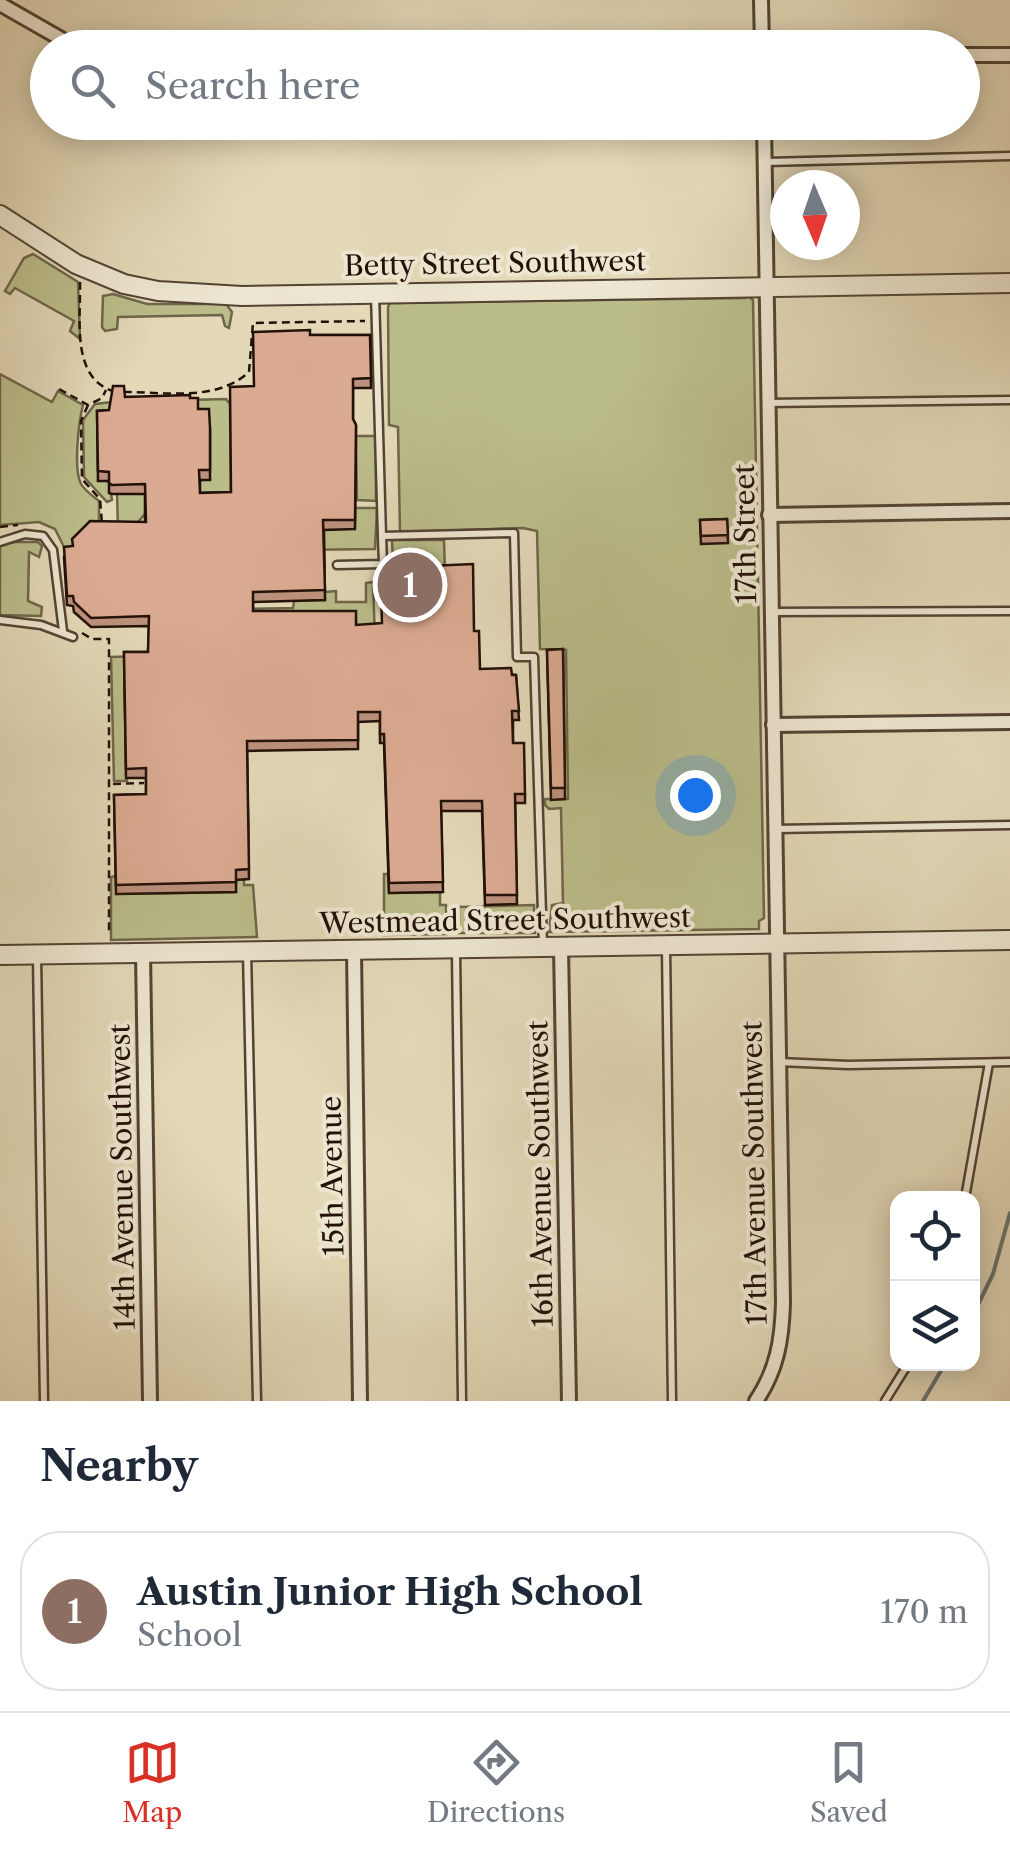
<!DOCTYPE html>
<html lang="en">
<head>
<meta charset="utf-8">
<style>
  :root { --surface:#fff; --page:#f6f6f7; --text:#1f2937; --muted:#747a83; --line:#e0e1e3; --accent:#d93025 }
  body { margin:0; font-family:"Libre Caslon Text",serif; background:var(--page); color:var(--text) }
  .controls { position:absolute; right:30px; bottom:30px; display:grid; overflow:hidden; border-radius:20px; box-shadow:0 5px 25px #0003 }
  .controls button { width:90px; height:90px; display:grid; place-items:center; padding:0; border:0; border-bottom:2px solid var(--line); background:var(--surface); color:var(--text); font:50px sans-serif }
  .compass { position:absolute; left:770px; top:170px; width:90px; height:90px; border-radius:50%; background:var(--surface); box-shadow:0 5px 25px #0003; rotate:178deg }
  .you { position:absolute; left:695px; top:795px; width:35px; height:35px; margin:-25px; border:8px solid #fff; border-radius:50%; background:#1a73e8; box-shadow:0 0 0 15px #1a73e833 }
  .badge { display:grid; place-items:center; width:65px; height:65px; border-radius:50%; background:var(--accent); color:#fff; font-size:32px; font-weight:700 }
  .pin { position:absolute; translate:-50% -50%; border:5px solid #fff; box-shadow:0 2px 10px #0006 }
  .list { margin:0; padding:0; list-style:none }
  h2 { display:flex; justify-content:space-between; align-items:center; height:130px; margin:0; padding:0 40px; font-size:42px }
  h2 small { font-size:32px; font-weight:400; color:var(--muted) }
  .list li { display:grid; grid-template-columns:65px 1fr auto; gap:30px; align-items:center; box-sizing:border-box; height:160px; margin:0 20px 20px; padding:0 20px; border:2px solid var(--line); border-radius:40px }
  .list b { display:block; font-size:38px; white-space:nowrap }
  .list p { margin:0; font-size:32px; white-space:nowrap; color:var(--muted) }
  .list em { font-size:32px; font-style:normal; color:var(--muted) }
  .icon { flex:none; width:55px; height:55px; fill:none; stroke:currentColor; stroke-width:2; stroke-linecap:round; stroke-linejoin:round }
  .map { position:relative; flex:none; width:1010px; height:1401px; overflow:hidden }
  .search { position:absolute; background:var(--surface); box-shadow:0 5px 25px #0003; left:30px; right:30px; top:30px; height:110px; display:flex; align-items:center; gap:25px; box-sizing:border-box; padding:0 35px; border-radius:55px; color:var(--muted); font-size:38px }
  .sheet { height:310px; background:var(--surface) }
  nav { display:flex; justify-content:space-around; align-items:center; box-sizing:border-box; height:140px; border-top:2px solid var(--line); background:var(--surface); font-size:28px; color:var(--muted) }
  nav a { display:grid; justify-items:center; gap:5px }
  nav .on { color:var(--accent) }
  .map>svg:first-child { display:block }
  .green { fill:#babc8a; stroke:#6e6649; stroke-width:2.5 }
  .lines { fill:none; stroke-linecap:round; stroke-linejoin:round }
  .stream { stroke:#68766f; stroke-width:4 }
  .service-casing { stroke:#534334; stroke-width:11 }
  .minor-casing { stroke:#534334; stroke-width:18 }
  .tertiary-casing { stroke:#534334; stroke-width:22 }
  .path { stroke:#231108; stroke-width:2.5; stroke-dasharray:8 5; stroke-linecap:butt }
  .service { stroke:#ede6d0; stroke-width:6 }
  .minor { stroke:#ede6d0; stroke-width:12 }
  .tertiary { stroke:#ede6d0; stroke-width:18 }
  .wall { fill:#bc927e; stroke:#231108; stroke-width:2.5 }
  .building { fill:#dbaa92; stroke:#231108; stroke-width:2.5 }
  .labels { text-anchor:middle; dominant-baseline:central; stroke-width:8; stroke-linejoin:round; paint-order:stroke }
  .street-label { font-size:28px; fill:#231108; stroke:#ede6d0 }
</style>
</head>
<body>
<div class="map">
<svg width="1010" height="1401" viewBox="0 0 1010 1401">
  <rect width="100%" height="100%" fill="#e3d8b7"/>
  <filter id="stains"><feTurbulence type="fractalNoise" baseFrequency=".002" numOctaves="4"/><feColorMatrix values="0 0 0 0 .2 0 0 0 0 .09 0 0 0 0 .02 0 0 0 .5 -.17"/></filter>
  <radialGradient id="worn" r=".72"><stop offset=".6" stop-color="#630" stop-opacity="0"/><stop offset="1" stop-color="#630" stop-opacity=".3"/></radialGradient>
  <g class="green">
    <polygon points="33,254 78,282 80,339 70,331 74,321 15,288 10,294 5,291 24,258"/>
    <polygon points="113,294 147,304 226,304 232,312 229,328 225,326 222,315 118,317 117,329 105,331 102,327 103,296"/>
    <polygon points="745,294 753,300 764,918 759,921 759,929 549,932 552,905 563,903 561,808 549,809 545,805 545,799 568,799 566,650 540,649 537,531 523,528 400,532 398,427 389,425 388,307 390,303 745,298"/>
    <path d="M0,374L52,402L58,391L83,405C79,420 73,469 81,484C85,491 93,496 99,501V529H87L72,546L64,547L55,529L39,522L0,525Z"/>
    <polygon points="226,399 230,404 231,502 145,514 132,529 118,531 117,492 210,479 198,418 190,400"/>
    <polygon points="113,402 113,410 108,410 98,480 109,481 112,500 107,502 84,477 83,420 95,404"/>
    <polygon points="356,436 376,436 376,501 357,500"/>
    <polygon points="355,508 377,508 375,549 292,550 244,531"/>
    <polygon points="392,540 444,540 445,574 378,602 378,581 394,580"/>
    <polygon points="14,542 38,542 42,546 39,557 29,552 28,601 42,607 41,616 0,615 0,545"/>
    <polygon points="373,582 375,640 357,640 356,619 246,621 246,609 293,608 294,601 325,600 325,592 336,591 336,602 366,602 366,583"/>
    <polygon points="146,656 124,662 127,781 114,781 111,657"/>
    <polygon points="384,874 388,874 389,893 440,892 440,905 446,905 447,934 384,935"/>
    <polygon points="116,876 117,894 236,892 236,879 244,879 244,885 253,885 257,937 111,940 111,877"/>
    <polygon points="534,905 535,933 459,933 459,907"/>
  </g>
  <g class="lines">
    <g class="stream">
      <polyline points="972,1317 993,1274 1010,1213"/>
      <polyline points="923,1401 945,1364"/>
    </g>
    <defs>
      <g id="service">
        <polyline points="766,162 1010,156"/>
        <polyline points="375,294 382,536 514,533 517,657 534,657 543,945"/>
        <polyline points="767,403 1010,400"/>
        <polyline points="0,542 25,534 43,536 53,550 63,631"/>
        <polyline points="337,565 383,564 382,536"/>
        <polyline points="771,612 1010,611"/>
        <polyline points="0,620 41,625 73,637"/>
        <polyline points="776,829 1010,825"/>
        <polyline points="666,947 672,1401"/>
        <polyline points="247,952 257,1401"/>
        <polyline points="456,952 462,1401"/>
        <polyline points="37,956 44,1401"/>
        <polyline points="779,1062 848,1065 1010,1062"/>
        <polyline points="965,1198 989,1063"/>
        <polyline points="885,1401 908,1364"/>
      </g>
      <g id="minor">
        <polyline points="761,0 762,48"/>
        <polyline points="0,4 77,48"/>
        <polyline points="962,55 1010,55"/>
        <polyline points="769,515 1010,511"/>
        <polyline points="773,725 1010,722"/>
        <polyline points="561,947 569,1401"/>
        <polyline points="354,950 360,1401"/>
        <polyline points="143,953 150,1401"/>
        <path d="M756,1401C777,1370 782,1340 783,1303L764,122"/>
      </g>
      <g id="tertiary">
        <polyline points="0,215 76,264 124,284 158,291 242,296 1010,283"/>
        <polyline points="0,955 1010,940"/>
      </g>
    </defs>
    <use href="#service" class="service-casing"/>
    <use href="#minor" class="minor-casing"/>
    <use href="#tertiary" class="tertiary-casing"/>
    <g class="path">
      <path d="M80,282C81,319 70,380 116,392"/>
      <polyline points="59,389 88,405 102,398 106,390"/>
      <path d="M124,392C166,392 216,402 249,372L253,323L365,321"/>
      <polyline points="88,405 81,421 82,479 100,499 102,524"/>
      <polyline points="0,527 18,525"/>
      <polyline points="82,633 92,639 109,639 109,935"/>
      <polyline points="113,784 144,783"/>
    </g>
    <use href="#service" class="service"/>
    <use href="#minor" class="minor"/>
    <use href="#tertiary" class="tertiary"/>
  </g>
  <g class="wall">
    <polygon points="310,335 370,335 371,388 353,388 353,419 356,425 355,529 324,530 325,600 253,602 253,611 356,625 474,631 480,669 516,675 519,720 513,720 513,743 525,794 525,803 515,803 517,904 485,905 482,811 441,811 443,892 389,893 384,743 380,743 380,721 358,722 358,749 247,751 249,879 236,880 236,892 116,894 114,795 146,794 146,778 126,778 124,652 148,652 149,626 91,627 74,612 73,606 67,605 64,557 73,546 145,522 145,494 112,494 109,493 109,481 98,481 97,411 109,410 125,397 190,398 210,428 210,480 200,480 200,493 231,492 254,386"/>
    <polygon points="727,519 728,543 701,544 700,520"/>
    <polygon points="563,649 565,799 551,800 547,650"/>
  </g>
  <g class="building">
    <polygon points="310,330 310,335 370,335 371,378 353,379 353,419 356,425 355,520 323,520 325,590 253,592 253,611 356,611 356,625 382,623 381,592 387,592 387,583 408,583 407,567 473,564 474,631 479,631 480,669 511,668 512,675 516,675 519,711 512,711 513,743 524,743 525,794 515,794 517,895 485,895 482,801 441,801 443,882 389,883 384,734 380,734 380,712 358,712 358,740 247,741 249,869 236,870 236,882 116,885 114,795 146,794 146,768 126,769 124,652 148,652 149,616 91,618 74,602 73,596 67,596 64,547 73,546 72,539 90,521 146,522 145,484 112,485 109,483 109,472 98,471 97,411 109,410 113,386 124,386 125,397 190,395 190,398 198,398 198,409 209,409 210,428 210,470 199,470 200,493 231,492 230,387 254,386 253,332"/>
    <polygon points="727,519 728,535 701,536 700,520"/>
    <polygon points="563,649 565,788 551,788 547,650"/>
  </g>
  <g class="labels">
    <g class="street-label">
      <text transform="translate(495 263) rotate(-1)">Betty Street Southwest</text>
      <text transform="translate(745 534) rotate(-91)">17th Street</text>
      <text transform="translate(505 920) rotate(-1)">Westmead Street Southwest</text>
      <text transform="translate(754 1173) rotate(-91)">17th Avenue Southwest</text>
      <text transform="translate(540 1174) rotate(-91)">16th Avenue Southwest</text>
      <text transform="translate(332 1176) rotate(-91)">15th Avenue</text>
      <text transform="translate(122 1177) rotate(-91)">14th Avenue Southwest</text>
    </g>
  </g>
  <rect width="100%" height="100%" filter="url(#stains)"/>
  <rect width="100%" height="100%" fill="url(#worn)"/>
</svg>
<div class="controls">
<button><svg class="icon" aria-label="locate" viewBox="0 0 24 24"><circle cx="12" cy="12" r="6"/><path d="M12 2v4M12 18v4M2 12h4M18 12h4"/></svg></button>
<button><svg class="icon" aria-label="layers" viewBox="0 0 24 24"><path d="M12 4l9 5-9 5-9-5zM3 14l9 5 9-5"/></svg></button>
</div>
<svg class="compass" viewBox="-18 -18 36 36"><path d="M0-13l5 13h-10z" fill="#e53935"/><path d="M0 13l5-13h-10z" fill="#747a83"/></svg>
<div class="you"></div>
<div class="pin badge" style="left:410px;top:585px;background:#8d6e63">1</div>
<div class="search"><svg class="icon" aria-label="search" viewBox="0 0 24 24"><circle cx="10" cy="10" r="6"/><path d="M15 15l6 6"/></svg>Search here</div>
</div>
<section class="sheet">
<h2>Nearby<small></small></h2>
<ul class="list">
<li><span class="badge" style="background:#8d6e63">1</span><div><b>Austin Junior High School</b><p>School</p></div><em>170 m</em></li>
</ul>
</section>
<nav>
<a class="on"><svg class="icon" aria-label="map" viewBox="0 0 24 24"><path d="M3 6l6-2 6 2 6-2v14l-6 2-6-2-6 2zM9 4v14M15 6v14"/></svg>Map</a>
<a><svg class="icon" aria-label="directions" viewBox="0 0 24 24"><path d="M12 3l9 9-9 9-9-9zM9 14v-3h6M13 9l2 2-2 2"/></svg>Directions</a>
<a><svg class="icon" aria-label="saved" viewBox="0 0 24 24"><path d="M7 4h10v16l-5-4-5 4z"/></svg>Saved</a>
</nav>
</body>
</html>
